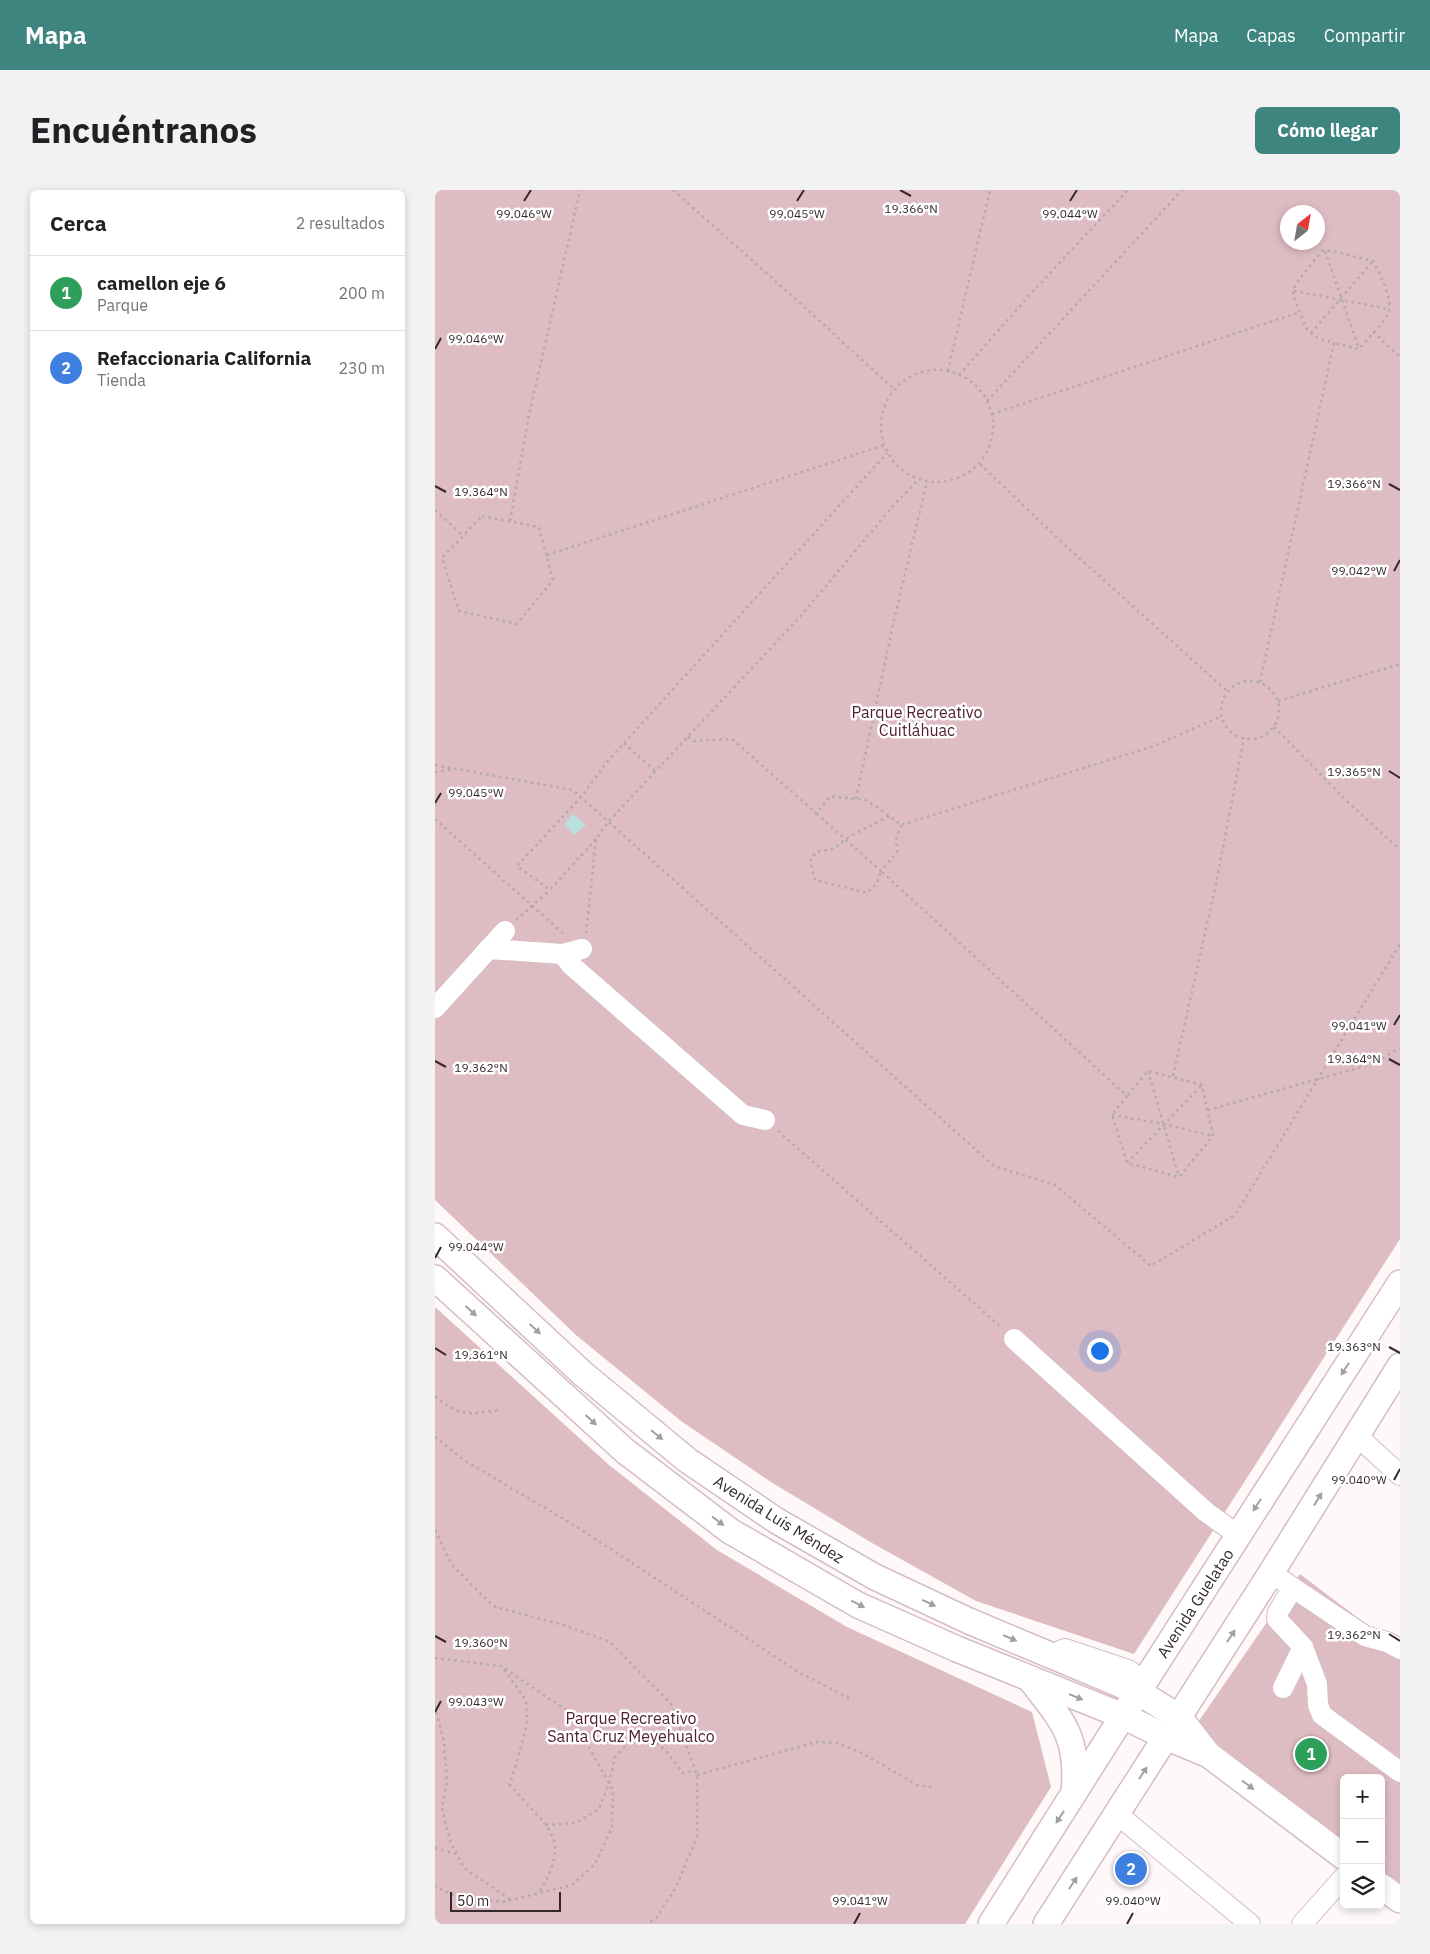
<!DOCTYPE html>
<html lang="es">
<head>
<meta charset="utf-8">
<style>
  :root { --surface:#fff; --page:#f2f2f2; --text:#202124; --muted:#757577; --line:#e0e0e0; --accent:#3e8580 }
  body { margin:0; font-family:"IBM Plex Sans",sans-serif; background:var(--page); color:var(--text) }
  .controls { position:absolute; right:15px; bottom:15px; display:grid; overflow:hidden; border-radius:8px; box-shadow:0 2px 8px #0003 }
  .controls button { width:45px; height:45px; display:grid; place-items:center; padding:0; border:0; border-bottom:1px solid var(--line); background:var(--surface); color:var(--text); font:25px sans-serif }
  .compass { position:absolute; left:845px; top:15px; width:45px; height:45px; border-radius:50%; background:var(--surface); box-shadow:0 2px 8px #0003; rotate:31deg }
  .scale { position:absolute; left:15px; bottom:12px; width:111px; box-sizing:border-box; padding-left:5px; border:2px solid #33292b; border-top:0; font-size:14px; line-height:18px; white-space:nowrap; color:#33292b; -webkit-text-stroke:4px #fff; paint-order:stroke }
  .you { position:absolute; left:664px; top:1160px; width:18px; height:18px; margin:-12px; border:4px solid #fff; border-radius:50%; background:#1a73e8; box-shadow:0 0 0 8px #1a73e833 }
  .badge { display:grid; place-items:center; width:32px; height:32px; border-radius:50%; background:var(--accent); color:#fff; font-size:16px; font-weight:700 }
  .pin { position:absolute; translate:-50% -50%; border:2px solid #fff; box-shadow:0 1px 5px #0006 }
  .list { margin:0; padding:0; list-style:none }
  h2 { display:flex; justify-content:space-between; align-items:center; height:65px; margin:0; padding:0 20px; font-size:21px }
  h2 small { font-size:16px; font-weight:400; color:var(--muted) }
  .list li { display:grid; grid-template-columns:32px 1fr auto; gap:15px; align-items:center; box-sizing:border-box; height:75px; padding:0 20px; border-top:1px solid var(--line) }
  .list b { display:block; font-size:19px; white-space:nowrap }
  .list p { margin:0; font-size:16px; white-space:nowrap; color:var(--muted) }
  .list em { font-size:16px; font-style:normal; color:var(--muted) }
  .icon { flex:none; width:28px; height:28px; fill:none; stroke:currentColor; stroke-width:2; stroke-linecap:round; stroke-linejoin:round }
  .map { position:relative; flex:none; width:965px; height:1734px; overflow:hidden; border-radius:8px }
  header { display:flex; align-items:center; gap:30px; box-sizing:border-box; height:70px; padding:0 25px; background:var(--accent); color:#fff }
  header strong { font-size:24px }
  nav { display:flex; gap:28px; margin-inline-start:auto; font-size:18px }
  .intro { display:flex; align-items:center; justify-content:space-between; box-sizing:border-box; height:120px; padding:0 30px }
  h1 { margin:0; font-size:35px }
  .button { padding:12px 22px; border-radius:8px; background:var(--accent); color:#fff; font-size:18px; font-weight:700 }
  main { display:flex; gap:30px; padding:0 30px }
  aside { flex:1; background:var(--surface); border-radius:8px; box-shadow:0 2px 8px #0003 }
  .map>svg:first-child { display:block }
  .green { fill:#debcc3; fill-rule:evenodd }
  .water { fill:#b8e0dc }
  .lines { fill:none; stroke-linecap:round; stroke-linejoin:round }
  .minor-casing { stroke:#d6bdc2; stroke-width:22 }
  .major-casing { stroke:#d6bdc2; stroke-width:28 }
  .path { stroke:#b2aaac; stroke-width:2.5; stroke-dasharray:2.5 4; stroke-linecap:butt }
  .minor { stroke:#fff; stroke-width:20 }
  .major { stroke:#fff; stroke-width:25 }
  .oneway { fill:#a39fa0 }
  .ticks { fill:none; stroke:#33292b; stroke-width:2 }
  .labels { text-anchor:middle; dominant-baseline:central; stroke-width:5; stroke-linejoin:round; paint-order:stroke }
  .park-label { font-size:16px; fill:#51212f; stroke:#fff }
  .street-label { font-size:16px; fill:#33292b; stroke:#fff }
  .ticks-label { font-size:12px; text-anchor:middle; fill:#33292b; stroke:#fff; stroke-width:5; stroke-linejoin:round; paint-order:stroke }
</style>
</head>
<body>
<header>
<strong>Mapa</strong>
<nav><a>Mapa</a><a>Capas</a><a>Compartir</a></nav>
</header>
<div class="intro"><h1>Encuéntranos</h1><a class="button">Cómo llegar</a></div>
<main>
<aside>
<h2>Cerca<small>2 resultados</small></h2>
<ul class="list">
<li><span class="badge" style="background:#2e9e5b">1</span><div><b>camellon eje 6</b><p>Parque</p></div><em>200 m</em></li>
<li><span class="badge" style="background:#3f7fe0">2</span><div><b>Refaccionaria California</b><p>Tienda</p></div><em>230 m</em></li>
</ul>
</aside>
<div class="map">
<svg width="965" height="1734" viewBox="0 0 965 1734">
  <rect width="100%" height="100%" fill="#fef8f9"/>
  <g class="green">
    <path d="M0,0H965V1049L699,1464L541,1411L437,1353L336,1292L246,1231L141,1145L0,1010ZM852,22H882V52H852Z"/>
    <polygon points="0,1117 174,1275 282,1360 412,1437 597,1522 616,1597 530,1734 0,1734"/>
    <polygon points="865,1384 965,1460 965,1700 946,1685 946,1588 909,1588 909,1657 757,1541"/>
  </g>
  <polygon class="water" points="138,624 151,635 140,645 129,634"/>
  <g class="lines">
    <defs>
      <g id="minor">
        <polyline points="53,759 128,764 147,759"/>
        <polyline points="128,764 136,775 308,925 330,930"/>
        <polyline points="0,818 70,741"/>
        <polyline points="579,1149 771,1322 803,1345"/>
        <polyline points="922,1246 965,1285"/>
        <polyline points="836,1383 930,1446 952,1452 965,1459"/>
        <polyline points="868,1457 882,1494 883,1515 887,1525 965,1582"/>
        <polyline points="615,1465 630,1459 693,1480 703,1487 703,1502"/>
        <polyline points="848,1498 868,1457 842,1429 843,1422 858,1398"/>
        <polyline points="682,1624 815,1734"/>
        <polyline points="867,1734 909,1687"/>
      </g>
      <g id="major">
        <polyline points="0,1046 147,1183 252,1270 342,1331 440,1387 534,1431 703,1502 744,1527 772,1563"/>
        <polyline points="0,1088 190,1261 295,1341 423,1415 522,1459 688,1526 731,1547 774,1565 909,1667"/>
        <path d="M595,1489C628,1532 644,1546 639,1603"/>
        <polyline points="946,1696 965,1710"/>
        <polyline points="556,1734 703,1502 965,1093"/>
        <polyline points="611,1734 836,1383 965,1176"/>
      </g>
    </defs>
    <use href="#minor" class="minor-casing"/>
    <use href="#major" class="major-casing"/>
    <g class="path">
      <polyline points="238,0 365,113 460,200"/>
      <polyline points="890,61 924,159"/>
      <polyline points="859,101 954,119"/>
      <polyline points="938,142 965,167"/>
      <polyline points="876,143 938,71"/>
      <circle cx="502" cy="236" r="56"/>
      <polyline points="513,181 555,0"/>
      <polyline points="524,185 600,99 693,0"/>
      <polyline points="552,211 747,0"/>
      <polyline points="557,224 865,122"/>
      <polyline points="545,274 632,357 792,501"/>
      <polyline points="0,320 28,346"/>
      <polygon points="47,326 104,337 118,390 82,434 24,421 7,368"/>
      <polyline points="75,331 94,225 145,0"/>
      <polyline points="112,365 450,255"/>
      <circle cx="815" cy="520" r="29"/>
      <path d="M825,492L899,153L880,147L871,138L858,105L860,95L887,61H897L938,71C945,84 960,112 952,126C945,137 933,148 924,159L899,153"/>
      <polyline points="843,511 965,474"/>
      <polyline points="839,537 915,614 965,660"/>
      <polyline points="253,547 259,551 297,549 382,624"/>
      <polyline points="189,553 220,581"/>
      <polyline points="0,575 138,600 559,976 620,995 716,1076 800,1025 965,754"/>
      <polyline points="0,582 18,579"/>
      <polyline points="421,609 459,430 492,291"/>
      <polyline points="454,626 410,649 400,658 381,662 375,671 380,690 432,703 442,693 446,681 692,906 677,925 692,973 744,987 778,946 767,895 713,881 692,906"/>
      <polyline points="0,629 131,746"/>
      <polyline points="466,635 461,650 462,662 446,681 382,624 387,616 396,606 430,610 442,617 466,635 719,556 787,526"/>
      <polyline points="161,649 115,700 82,676 146,607 172,572 452,263"/>
      <polyline points="81,730 115,700"/>
      <polyline points="151,743 161,649 174,631 363,429 459,315 484,289"/>
      <polyline points="713,881 744,987"/>
      <polyline points="738,886 781,694 809,548"/>
      <polyline points="773,920 937,874 965,858"/>
      <polyline points="677,925 729,934 778,946"/>
      <polyline points="343,941 566,1137"/>
      <polyline points="692,973 767,895"/>
      <path d="M0,1206C26,1228 33,1224 65,1220"/>
      <polyline points="0,1247 29,1270 142,1337 365,1483 416,1509"/>
      <polyline points="0,1340 17,1375 58,1416 132,1436 175,1452 236,1514 262,1585 262,1647 241,1697 222,1727 213,1734"/>
      <polyline points="0,1468 66,1476 134,1522 178,1600 177,1638 160,1674 137,1695 68,1712 22,1707 0,1696"/>
      <path d="M69,1480L91,1510L92,1535L75,1595C111,1639 139,1644 104,1703"/>
      <polyline points="0,1516 9,1552 12,1591 7,1618 15,1651 29,1678 76,1710"/>
      <polyline points="262,1585 382,1552 402,1553 427,1563 482,1595 497,1597"/>
      <polyline points="111,1635 141,1633 164,1619 174,1594 180,1567 196,1550 216,1548 231,1561 248,1583 260,1581"/>
      <polyline points="0,1658 22,1664"/>
    </g>
    <use href="#minor" class="minor"/>
    <use href="#major" class="major"/>
  </g>
  <defs><path id="oneway-solid" d="M-6-.8H1V-3.2L6.5 0L1 3.2V.8H-6Z" transform="scale(1.25)"/></defs>
  <g class="oneway">
    <use href="#oneway-solid" transform="translate(36 1121) rotate(42)"/>
    <use href="#oneway-solid" transform="translate(100 1139) rotate(43)"/>
    <use href="#oneway-solid" transform="translate(910 1179) rotate(123)"/>
    <use href="#oneway-solid" transform="translate(156 1230) rotate(42)"/>
    <use href="#oneway-solid" transform="translate(222 1245) rotate(39)"/>
    <use href="#oneway-solid" transform="translate(883 1309) rotate(-58)"/>
    <use href="#oneway-solid" transform="translate(822 1315) rotate(123)"/>
    <use href="#oneway-solid" transform="translate(283 1331) rotate(37)"/>
    <use href="#oneway-solid" transform="translate(494 1413) rotate(25)"/>
    <use href="#oneway-solid" transform="translate(423 1414) rotate(27)"/>
    <use href="#oneway-solid" transform="translate(796 1446) rotate(-57)"/>
    <use href="#oneway-solid" transform="translate(575 1448) rotate(23)"/>
    <use href="#oneway-solid" transform="translate(641 1507) rotate(22)"/>
    <use href="#oneway-solid" transform="translate(708 1583) rotate(-57)"/>
    <use href="#oneway-solid" transform="translate(813 1595) rotate(37)"/>
    <use href="#oneway-solid" transform="translate(625 1627) rotate(123)"/>
    <use href="#oneway-solid" transform="translate(638 1693) rotate(-57)"/>
  </g>
  <path class="ticks" d="M465,0L476,6M89,11L96,0M362,11L369,0M635,11L642,0M0,159L6,148M954,294L965,300M0,296L11,302M959,381L965,370M954,581L965,588M0,613L6,603M959,835L965,825M954,869L965,875M0,871L11,877M0,1068L6,1057M954,1157L965,1163M0,1158L11,1165M959,1290L965,1279M954,1444L965,1451M0,1446L11,1452M0,1522L6,1511M419,1734L425,1723M692,1734L698,1723"/>
  <g class="labels">
    <g class="park-label">
      <text x="482" y="522">Parque Recreativo<tspan x="482" dy="18">Cuitláhuac</tspan></text>
      <text x="196" y="1528">Parque Recreativo<tspan x="196" dy="18">Santa Cruz Meyehualco</tspan></text>
    </g>
    <g class="street-label">
      <text transform="translate(344 1329) rotate(32)">Avenida Luis Méndez</text>
      <text transform="translate(760 1413) rotate(-57)">Avenida Guelatao</text>
    </g>
  </g>
  <g class="ticks-label">
    <text x="476" y="23">19.366°N</text>
    <text x="89" y="28">99.046°W</text>
    <text x="362" y="28">99.045°W</text>
    <text x="635" y="28">99.044°W</text>
    <text x="41" y="153">99.046°W</text>
    <text x="919" y="298">19.366°N</text>
    <text x="46" y="306">19.364°N</text>
    <text x="924" y="385">99.042°W</text>
    <text x="919" y="586">19.365°N</text>
    <text x="41" y="607">99.045°W</text>
    <text x="924" y="840">99.041°W</text>
    <text x="919" y="873">19.364°N</text>
    <text x="46" y="882">19.362°N</text>
    <text x="41" y="1061">99.044°W</text>
    <text x="919" y="1161">19.363°N</text>
    <text x="46" y="1169">19.361°N</text>
    <text x="924" y="1294">99.040°W</text>
    <text x="919" y="1449">19.362°N</text>
    <text x="46" y="1457">19.360°N</text>
    <text x="41" y="1516">99.043°W</text>
    <text x="425" y="1715">99.041°W</text>
    <text x="698" y="1715">99.040°W</text>
  </g>
</svg>
<div class="controls">
<button>+</button>
<button>−</button>
<button><svg class="icon" aria-label="layers" viewBox="0 0 24 24"><path d="M12 4l9 5-9 5-9-5zM3 14l9 5 9-5"/></svg></button>
</div>
<svg class="compass" viewBox="-18 -18 36 36"><path d="M0-13l5 13h-10z" fill="#e53935"/><path d="M0 13l5-13h-10z" fill="#757577"/></svg>
<div class="scale">50 m</div>
<div class="you"></div>
<div class="pin badge" style="left:876px;top:1564px;background:#2e9e5b">1</div>
<div class="pin badge" style="left:696px;top:1679px;background:#3f7fe0">2</div>
</div>
</main>
</body>
</html>
